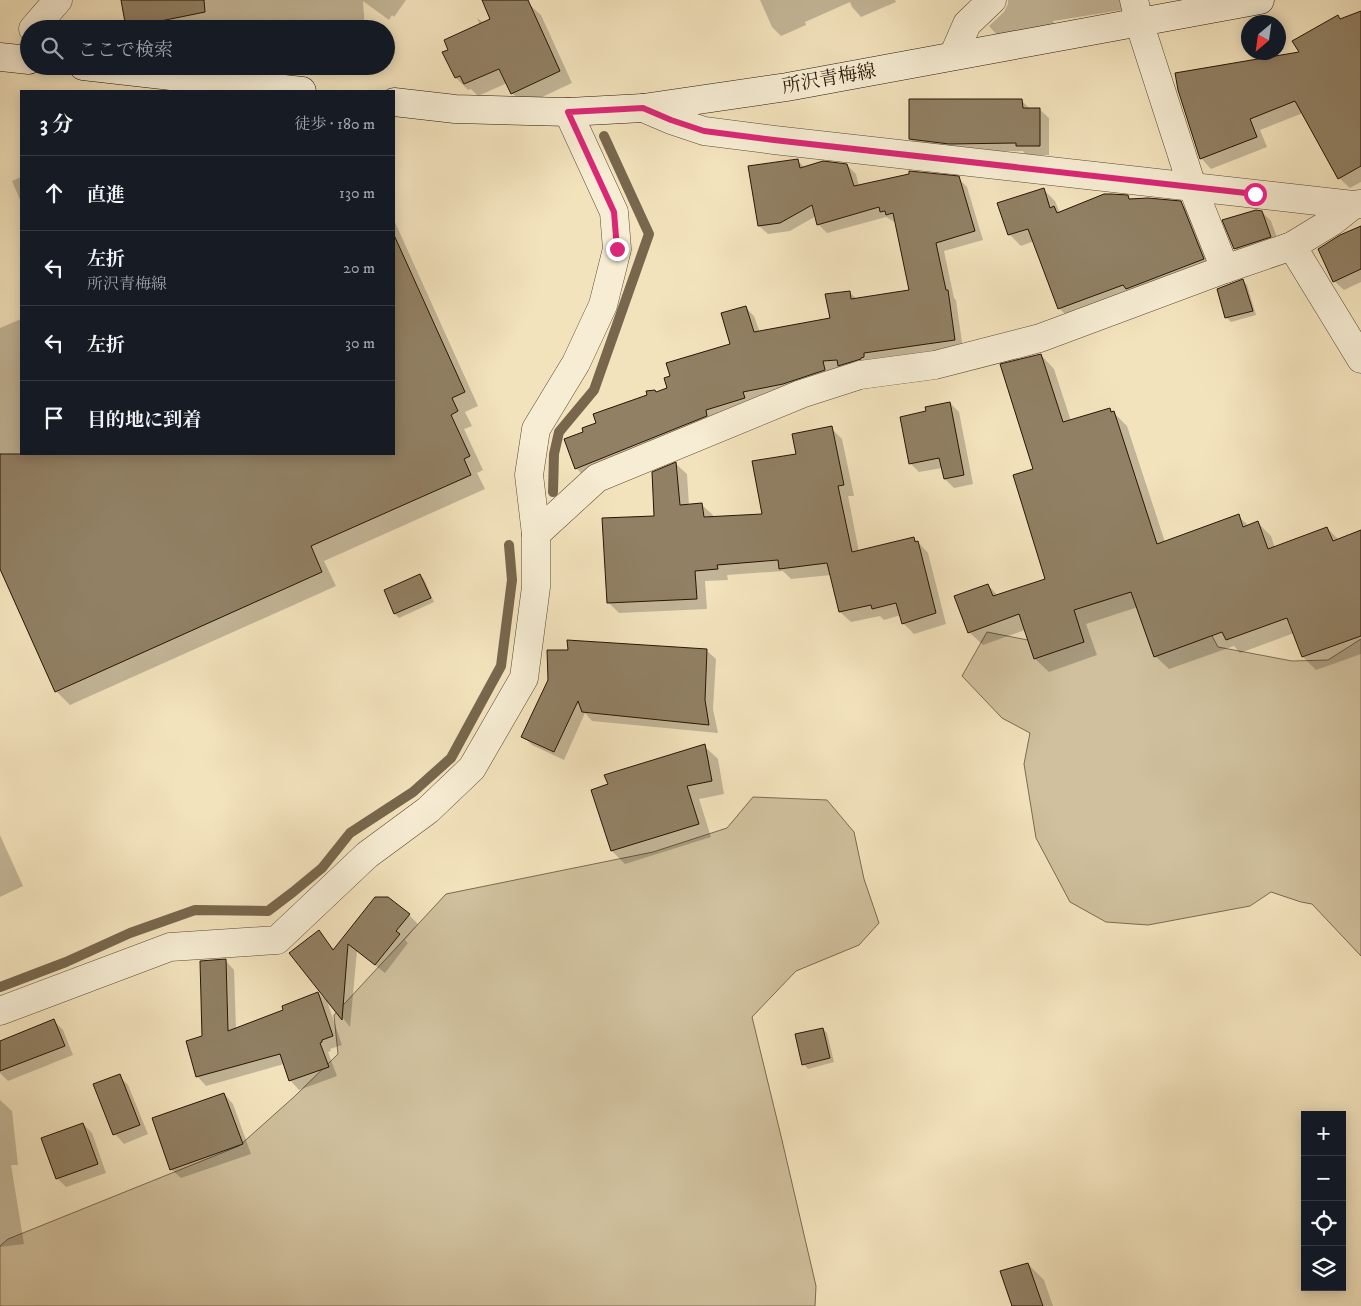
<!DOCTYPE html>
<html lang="ja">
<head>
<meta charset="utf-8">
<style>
  :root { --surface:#171b24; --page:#242831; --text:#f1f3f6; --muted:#9ea1a6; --line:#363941 }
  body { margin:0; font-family:"IM FELL DW Pica","Noto Serif JP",serif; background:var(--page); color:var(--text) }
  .controls { position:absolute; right:15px; bottom:15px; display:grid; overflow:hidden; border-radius:0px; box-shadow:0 2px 12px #0003 }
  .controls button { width:45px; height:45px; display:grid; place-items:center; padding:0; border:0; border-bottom:1px solid var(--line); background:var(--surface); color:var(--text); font:25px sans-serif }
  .compass { position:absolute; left:1241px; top:15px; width:45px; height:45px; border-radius:50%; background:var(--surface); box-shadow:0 2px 12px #0003; rotate:209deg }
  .stop { position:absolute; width:15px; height:15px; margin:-11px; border:4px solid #db2777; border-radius:50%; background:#fff }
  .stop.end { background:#db2777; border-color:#fff; box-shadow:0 1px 5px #0008 }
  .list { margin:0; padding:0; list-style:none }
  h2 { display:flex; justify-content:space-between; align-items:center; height:65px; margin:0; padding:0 20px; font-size:21px }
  h2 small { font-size:16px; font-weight:400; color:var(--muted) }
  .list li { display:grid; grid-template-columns:32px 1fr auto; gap:15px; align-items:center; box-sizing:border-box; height:75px; padding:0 20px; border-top:1px solid var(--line) }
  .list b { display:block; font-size:19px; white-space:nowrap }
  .list p { margin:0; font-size:16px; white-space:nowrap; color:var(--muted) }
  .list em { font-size:16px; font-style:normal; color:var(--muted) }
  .icon { flex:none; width:28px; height:28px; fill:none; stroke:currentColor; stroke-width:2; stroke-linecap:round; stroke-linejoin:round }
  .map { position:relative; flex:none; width:1361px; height:1306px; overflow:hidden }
  .search { position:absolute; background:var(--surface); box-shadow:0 2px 12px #0003; left:20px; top:20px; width:375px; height:55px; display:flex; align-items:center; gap:12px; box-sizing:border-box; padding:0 18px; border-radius:28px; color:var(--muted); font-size:19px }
  .panel { position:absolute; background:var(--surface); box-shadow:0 2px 12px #0003; left:20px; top:90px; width:375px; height:365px; border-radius:0px }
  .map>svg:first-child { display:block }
  .green { fill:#d0c09d; stroke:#7c6a50 }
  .shadow { fill:#0003 }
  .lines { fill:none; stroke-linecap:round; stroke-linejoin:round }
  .stream { stroke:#78674d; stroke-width:10 }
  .building { fill:#918064; stroke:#271503 }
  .street-casing { stroke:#5a4832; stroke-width:29 }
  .secondary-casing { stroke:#271503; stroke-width:29 }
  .street { stroke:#f7edd4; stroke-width:28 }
  .secondary { stroke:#f7edd4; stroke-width:28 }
  .route { stroke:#db2777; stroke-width:6 }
  .labels { text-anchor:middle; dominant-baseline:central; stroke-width:5; stroke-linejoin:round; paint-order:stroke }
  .street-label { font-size:19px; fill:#271503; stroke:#f7edd4 }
</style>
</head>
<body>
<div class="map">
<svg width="1361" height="1306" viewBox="0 0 1361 1306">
  <rect width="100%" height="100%" fill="#f3e3bd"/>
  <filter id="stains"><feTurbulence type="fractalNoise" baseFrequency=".004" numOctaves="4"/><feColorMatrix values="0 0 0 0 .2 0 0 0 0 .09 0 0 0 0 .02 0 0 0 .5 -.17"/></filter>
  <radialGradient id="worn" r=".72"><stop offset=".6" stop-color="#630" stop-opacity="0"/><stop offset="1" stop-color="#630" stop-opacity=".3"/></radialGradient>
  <g class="green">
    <polygon points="1079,561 1198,610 1218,647 1292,661 1328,660 1361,639 1361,956 1312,904 1301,902 1271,892 1250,906 1148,925 1106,922 1070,902 1036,838 1024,764 1030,733 1002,718 962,676 987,632 1068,648"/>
    <polygon points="753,797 827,800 854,832 864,879 879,923 859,945 796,971 752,1017 781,1136 816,1286 815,1306 0,1306 0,1246 8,1239 239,1146 295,1096 338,1054 334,1015 446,894 653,852 727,828"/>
  </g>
  <g class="shadow">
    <polygon points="122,0 406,0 394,17 392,15 389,20 363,1 365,29 236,29 235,20 190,29 129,29"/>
    <polygon points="483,0 528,0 530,5 541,15 572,83 525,105 512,93 507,83 478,96 471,89 468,90 456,78 450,50 480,25 477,18 497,33"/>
    <polygon points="760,0 895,0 896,2 861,17 852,7 850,2 805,22 806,25 781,36 772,27"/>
    <polygon points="1008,0 1128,0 1128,9 1053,21 1054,26 997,35 989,26 1004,12 1008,4"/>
    <polygon points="1361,12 1361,182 1350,188 1339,178 1303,113 1260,130 1267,147 1211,169 1201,158 1301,53 1341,20"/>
    <polygon points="244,66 323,66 323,67 251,73"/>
    <polygon points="1022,101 1030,109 1039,109 1049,118 1049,155 1026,155 1023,151 959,152 920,148 910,139"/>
    <polygon points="797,160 805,168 847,165 856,174 859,186 958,178 967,187 983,240 944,251 954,298 956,300 963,349 585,477 576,468 585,432 598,423 656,393 669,388 732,345 745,307 754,316 760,333 831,319 849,292 857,299 910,292 896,223 886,217 827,233 818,224 816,216 790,231 768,234 759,226"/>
    <polygon points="21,177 21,202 12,181"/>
    <polygon points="1043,189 1055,201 1060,213 1128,197 1131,200 1181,203 1192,214 1215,270 1070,319 1059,308 1034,241 1021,246 1009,234"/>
    <polygon points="1262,212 1271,221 1280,246 1244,257 1235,248"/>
    <polygon points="394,220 478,406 465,412 472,426 464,429 483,470 477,473 485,489 324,561 336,586 70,705 56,691 0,566 0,328 21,319 21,454 394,454"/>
    <polygon points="1361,265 1361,282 1344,290 1334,281"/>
    <polygon points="1243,281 1247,285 1256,315 1231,322 1227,318 1219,289"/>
    <polygon points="1041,355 1054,369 1071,421 1110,409 1127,426 1165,542 1238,516 1249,526 1258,523 1271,536 1275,548 1327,528 1339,540 1361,534 1361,654 1316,670 1303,657 1294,633 1240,653 1234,646 1169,669 1155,656 1138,607 1086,624 1097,655 1049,672 1035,659 1025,630 983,645 969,632 988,585 998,596 1046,579 1035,470"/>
    <polygon points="950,403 959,412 973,484 954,488 945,479 942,468 919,472 910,463 928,412"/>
    <polygon points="831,428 842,439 854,496 848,496 859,552 914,538 928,553 946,624 914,634 903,623 901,615 884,620 880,616 851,622 840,612 831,575 791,579 783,571 727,575 728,580 705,581 707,609 619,613 608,602 656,518 676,464 687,474 689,506 702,505 713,515 713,518 763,515 798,455"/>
    <polygon points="420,575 424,579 434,602 399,618 395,614 385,590"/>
    <polygon points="707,651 716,659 713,709 718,733 592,721 585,713 564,760 532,745 523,736 549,680"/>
    <polygon points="704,746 718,759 724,794 699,799 711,837 625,864 612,851"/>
    <polygon points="0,835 23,886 0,897"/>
    <polygon points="409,915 418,924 405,940 408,943 385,973 357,951 350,1027 291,954 319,932 334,950"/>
    <polygon points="225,960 234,970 236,1029 285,1011 318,993 327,1001 342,1045 330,1049 331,1051 328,1052 337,1076 299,1090 290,1080 284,1064 206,1086 197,1076 203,1037"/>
    <polygon points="54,1021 63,1030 73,1055 8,1081 0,1073 0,1042"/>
    <polygon points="823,1029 827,1033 834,1062 808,1069 804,1064"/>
    <polygon points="119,1076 128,1085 148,1134 124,1144 115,1134"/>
    <polygon points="224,1094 233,1104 251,1154 181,1178 171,1169"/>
    <polygon points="0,1100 12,1111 18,1165 11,1165 24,1244 0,1247"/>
    <polygon points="83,1124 92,1133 106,1173 66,1187 57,1178"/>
    <polygon points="1028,1264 1044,1280 1053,1306 1013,1306"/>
  </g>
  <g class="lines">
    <g class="stream">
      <polyline points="553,492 554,454 559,432 594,390 649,234 604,136"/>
      <polyline points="0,987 66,962 130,933 195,910 268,911 293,892 322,868 350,833 413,792 451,758 501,666 512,580 509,545"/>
    </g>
  </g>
  <g class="building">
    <polygon points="121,0 204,0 205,12 126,28"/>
    <polygon points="482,0 528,0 560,71 511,94 499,69 464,84 460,76 455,78 442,52 448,50 444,40 490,19"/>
    <polygon points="1361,11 1361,166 1338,179 1295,101 1250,119 1257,137 1200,159 1178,90 1175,73 1299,52 1292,41 1338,15 1340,19"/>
    <polygon points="909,99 1022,99 1023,108 1040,108 1040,146 1016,146 1016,143 949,144 909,139"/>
    <polygon points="798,159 800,168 823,161 847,164 854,186 909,174 909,171 959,176 975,231 936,243 946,290 948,290 955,340 864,353 864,357 861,358 861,359 838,366 837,360 823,361 825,370 783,384 743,392 745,398 706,410 707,416 575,469 564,439 583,432 582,428 596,423 593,414 647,395 646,391 655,390 656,392 667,388 664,378 670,376 666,363 730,344 721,313 746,306 754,332 830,318 825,294 850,291 851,299 909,290 893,213 886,215 885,211 880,212 879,207 817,225 812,205 780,223 758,226 748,166"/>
    <polygon points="1044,188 1050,208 1054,206 1057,213 1104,194 1111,194 1128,195 1129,199 1148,198 1181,201 1204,259 1126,289 1123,285 1058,309 1028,229 1008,235 997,203"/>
    <polygon points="1256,210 1262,211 1271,237 1234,249 1222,220"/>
    <polygon points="1361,226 1361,269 1333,282 1318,249 1340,235"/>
    <polygon points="394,235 465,392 452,398 458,411 451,415 470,456 464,459 471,475 311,546 322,572 55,692 0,569 0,454 394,454"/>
    <polygon points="1243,279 1253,311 1225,318 1217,289"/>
    <polygon points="1041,354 1063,422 1110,408 1111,412 1114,411 1157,544 1239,514 1243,527 1258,521 1268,549 1327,527 1333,541 1361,530 1361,636 1302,657 1287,618 1226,640 1222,632 1154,657 1131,592 1074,610 1084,642 1034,659 1019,614 968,633 954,596 988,584 993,596 1045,579 1013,475 1033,469 1000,364"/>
    <polygon points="950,402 964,475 944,479 939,458 909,464 900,417 926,411 925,407"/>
    <polygon points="832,426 844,485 838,486 852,552 914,537 915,542 918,541 936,613 902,624 896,603 872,609 871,605 839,612 827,563 779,569 778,560 717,565 718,569 695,571 697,599 607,603 602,518 654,516 652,472 676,462 680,505 702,503 704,517 762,514 752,461 796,454 792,434"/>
    <polygon points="420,574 431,598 394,614 384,590"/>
    <polygon points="567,640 707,649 705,700 709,725 582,712 578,701 554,752 521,737 548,680 547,650 568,650"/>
    <polygon points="705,744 712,781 687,786 699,824 611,851 591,790 608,784 604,775"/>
    <polygon points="375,897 388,897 410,914 396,931 400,934 375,965 348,944 342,1020 289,953 319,930 333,950"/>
    <polygon points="226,959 228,1031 283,1010 282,1006 318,992 333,1036 322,1040 322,1042 320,1043 329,1067 289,1081 280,1054 196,1077 186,1041 202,1036 200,961"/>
    <polygon points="54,1019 65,1046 0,1071 0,1041"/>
    <polygon points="823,1028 830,1058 802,1065 795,1034"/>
    <polygon points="120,1074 140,1125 113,1135 93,1084"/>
    <polygon points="224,1093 243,1144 170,1170 152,1118"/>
    <polygon points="83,1123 98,1164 56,1179 41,1138"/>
    <polygon points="1028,1263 1043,1306 1012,1306 1000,1271"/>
  </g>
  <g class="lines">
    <defs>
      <g id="street">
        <polyline points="1134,0 1139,22 1192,186 1225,269"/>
        <polyline points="33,29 58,0"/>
        <polyline points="953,56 967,24 992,0"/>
        <polyline points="643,108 671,120 704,131 774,140 1353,205 1361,204"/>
        <polyline points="1292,246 1361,359"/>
        <polyline points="536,534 597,478 801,394 860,375 935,365 1040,338 1225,269 1292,246 1333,221 1353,205"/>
        <polyline points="0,1011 170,947 277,940 367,855 428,810 472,768 524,678 536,587 536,534 529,475 536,429 576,363 603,305 617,249 614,212 568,112"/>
      </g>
      <g id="secondary">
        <polyline points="0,57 29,60"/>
        <polyline points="83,66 302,91"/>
        <polyline points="394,102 455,109 568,112 643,108 787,87 1260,0"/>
      </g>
    </defs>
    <use href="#street" class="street-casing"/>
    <use href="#secondary" class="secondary-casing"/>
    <use href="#street" class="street"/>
    <use href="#secondary" class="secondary"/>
  </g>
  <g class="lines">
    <polyline class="route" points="617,249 614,212 568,112 643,108 671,120 704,131 774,140 1255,194"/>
  </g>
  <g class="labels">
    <g class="street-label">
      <text transform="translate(829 79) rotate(-10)">所沢青梅線</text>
    </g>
  </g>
  <rect width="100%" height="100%" filter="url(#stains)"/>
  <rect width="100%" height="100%" fill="url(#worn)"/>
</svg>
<div class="controls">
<button>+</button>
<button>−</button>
<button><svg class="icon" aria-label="locate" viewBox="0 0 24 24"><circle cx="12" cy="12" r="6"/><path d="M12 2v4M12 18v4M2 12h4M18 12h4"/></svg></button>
<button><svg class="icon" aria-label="layers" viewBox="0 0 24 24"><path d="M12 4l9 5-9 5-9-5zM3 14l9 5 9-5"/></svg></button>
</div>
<svg class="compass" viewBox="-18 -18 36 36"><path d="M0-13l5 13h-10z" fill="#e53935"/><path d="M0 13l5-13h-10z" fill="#9ea1a6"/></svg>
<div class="stop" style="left:1255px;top:194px"></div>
<div class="stop end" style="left:617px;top:249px"></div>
<div class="search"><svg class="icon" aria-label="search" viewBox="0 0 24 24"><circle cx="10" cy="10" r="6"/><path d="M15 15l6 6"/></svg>ここで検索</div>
<section class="panel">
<h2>3 分<small>徒歩 · 180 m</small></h2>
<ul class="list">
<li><svg class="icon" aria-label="ahead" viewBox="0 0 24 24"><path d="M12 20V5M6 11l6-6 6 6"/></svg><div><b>直進</b></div><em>130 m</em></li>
<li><svg class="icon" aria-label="left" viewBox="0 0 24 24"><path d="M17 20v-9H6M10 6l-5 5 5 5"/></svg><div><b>左折</b><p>所沢青梅線</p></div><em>20 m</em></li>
<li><svg class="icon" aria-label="left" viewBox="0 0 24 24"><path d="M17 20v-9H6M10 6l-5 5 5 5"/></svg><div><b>左折</b></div><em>30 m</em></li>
<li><svg class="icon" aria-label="arrive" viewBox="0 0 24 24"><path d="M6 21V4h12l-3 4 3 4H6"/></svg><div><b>目的地に到着</b></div></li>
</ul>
</section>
</div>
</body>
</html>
